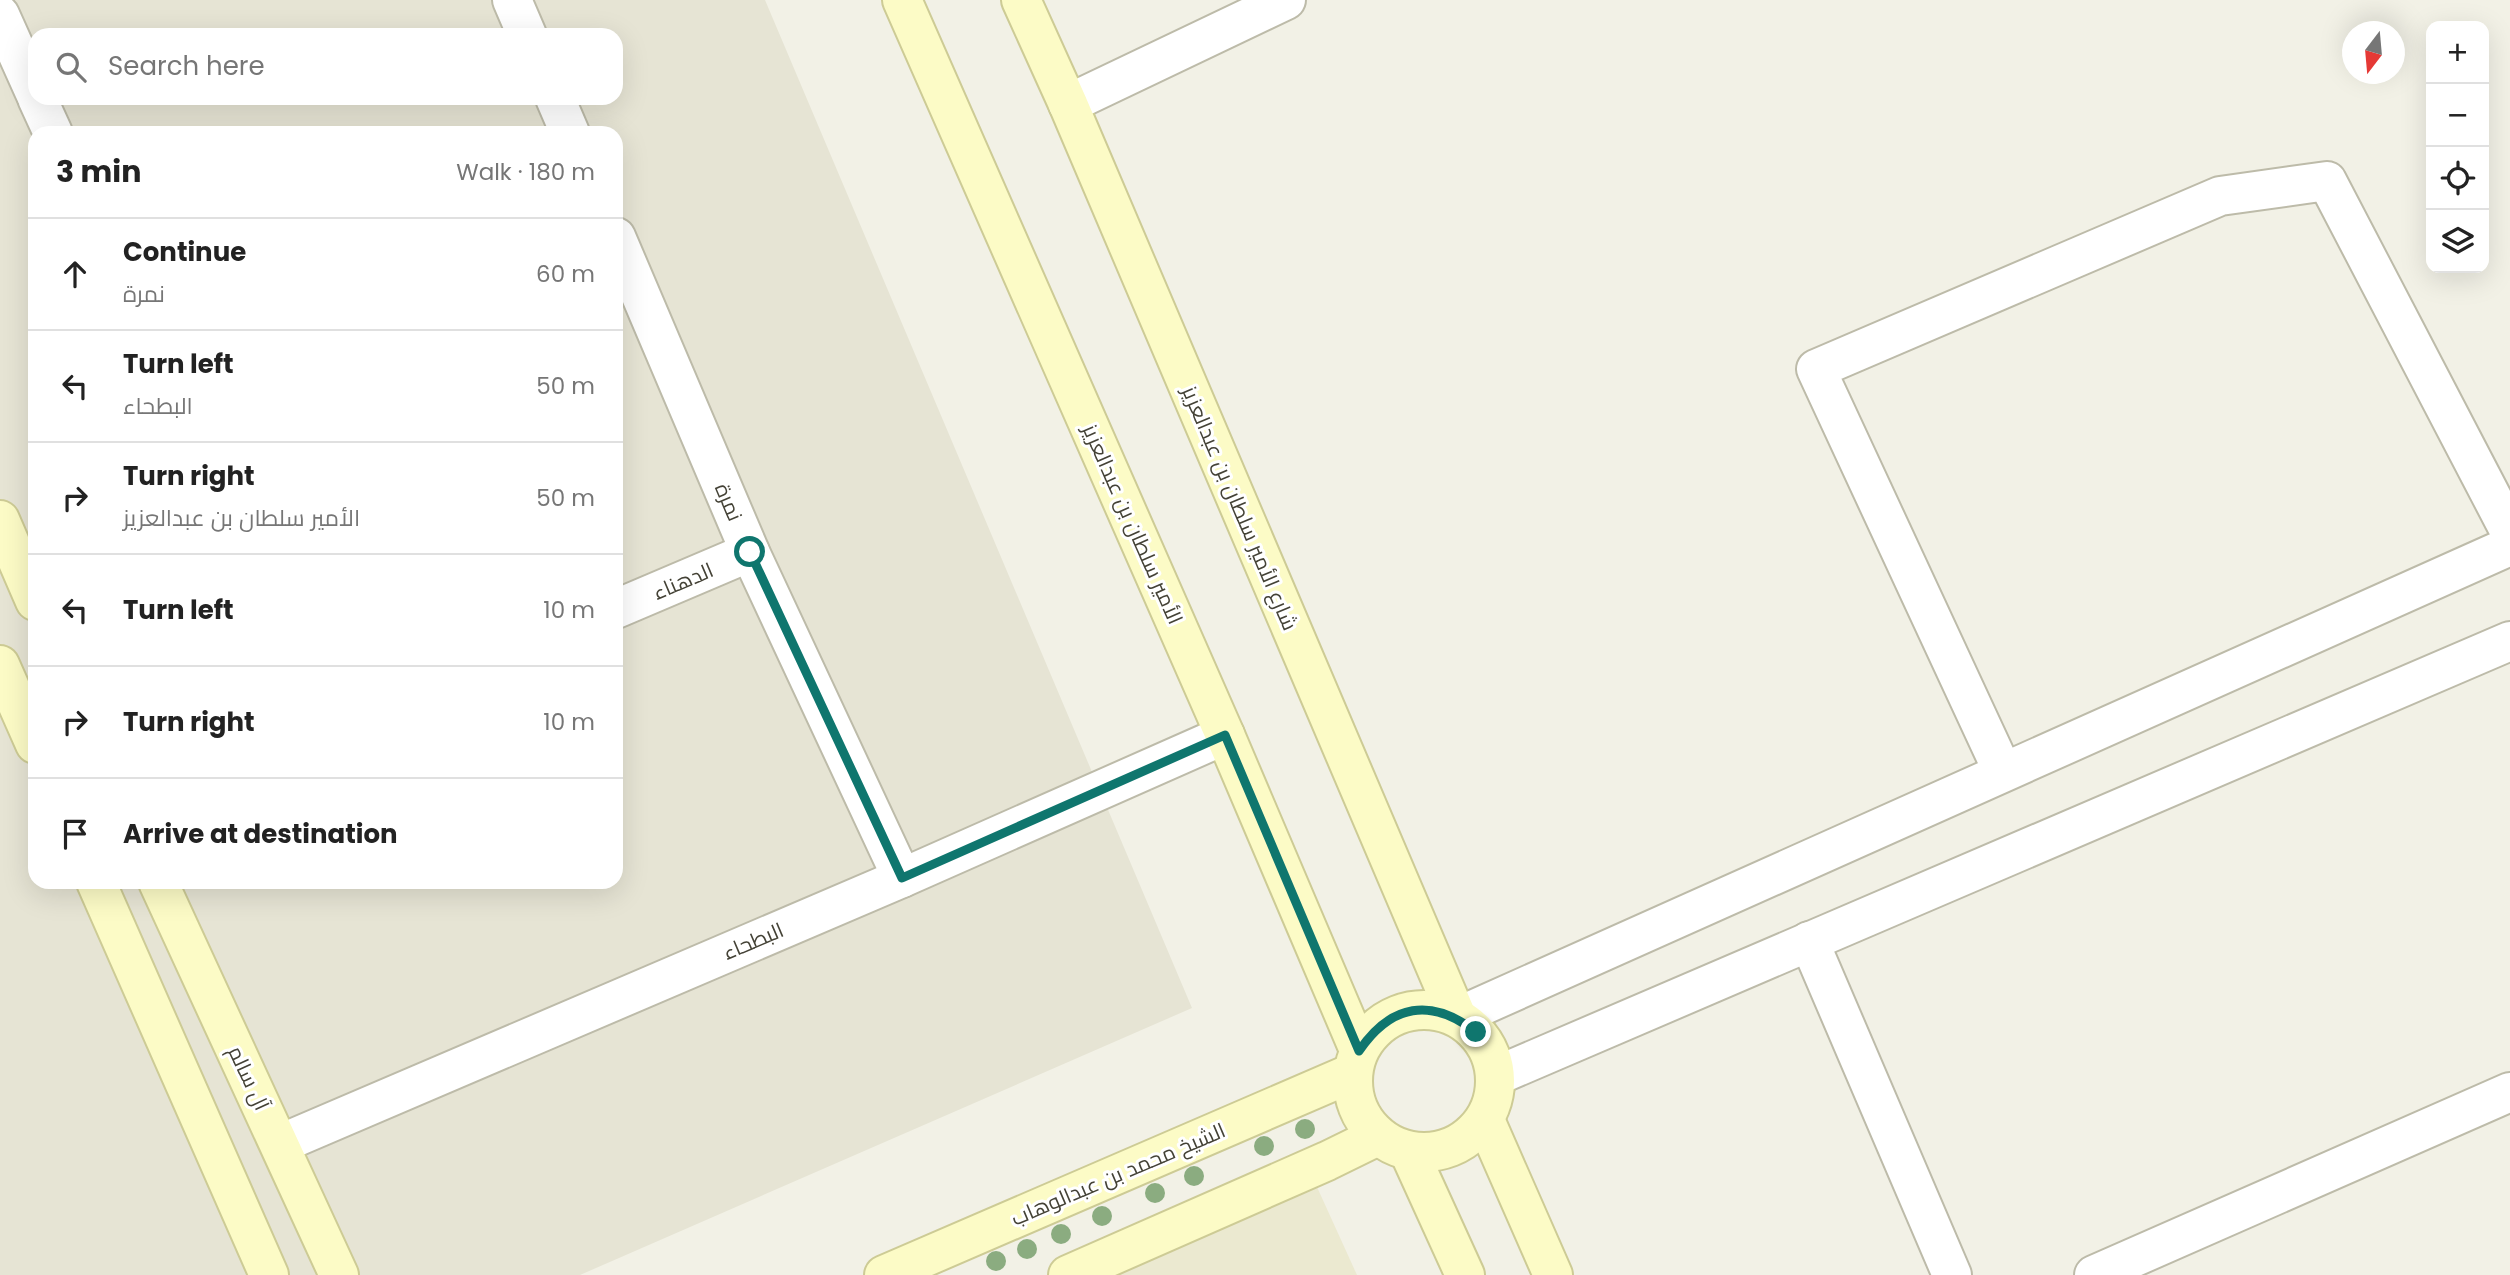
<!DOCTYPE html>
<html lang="en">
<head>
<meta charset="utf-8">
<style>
  :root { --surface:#fff; --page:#f2f2f2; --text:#222; --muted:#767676; --line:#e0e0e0 }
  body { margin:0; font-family:Poppins,Cairo,sans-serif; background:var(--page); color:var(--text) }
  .controls { position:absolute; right:21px; top:21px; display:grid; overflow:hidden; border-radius:14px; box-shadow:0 7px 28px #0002 }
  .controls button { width:63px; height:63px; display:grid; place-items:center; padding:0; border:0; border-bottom:2px solid var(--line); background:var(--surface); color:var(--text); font:35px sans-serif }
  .compass { position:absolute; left:2342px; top:21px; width:63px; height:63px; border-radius:50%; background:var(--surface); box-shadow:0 7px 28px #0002; rotate:196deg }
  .stop { position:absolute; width:21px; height:21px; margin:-16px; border:5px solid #0f766e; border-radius:50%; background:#fff }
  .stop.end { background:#0f766e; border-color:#fff; box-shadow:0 2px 7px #0008 }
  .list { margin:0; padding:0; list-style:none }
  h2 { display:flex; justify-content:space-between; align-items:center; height:91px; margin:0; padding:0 28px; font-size:30px }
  h2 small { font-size:23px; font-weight:400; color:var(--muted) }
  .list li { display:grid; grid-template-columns:46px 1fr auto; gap:21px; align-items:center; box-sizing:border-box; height:112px; padding:0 28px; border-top:2px solid var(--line) }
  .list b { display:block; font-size:26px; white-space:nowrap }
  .list p { margin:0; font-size:23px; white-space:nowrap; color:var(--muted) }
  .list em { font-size:23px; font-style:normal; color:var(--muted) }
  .icon { flex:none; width:38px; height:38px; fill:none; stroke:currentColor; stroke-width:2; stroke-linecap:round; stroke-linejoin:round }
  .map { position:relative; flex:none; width:2510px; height:1275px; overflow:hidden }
  .search { position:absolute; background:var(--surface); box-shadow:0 7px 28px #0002; left:28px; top:28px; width:595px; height:77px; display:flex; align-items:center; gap:18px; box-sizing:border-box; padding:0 24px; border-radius:21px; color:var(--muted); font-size:26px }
  .panel { position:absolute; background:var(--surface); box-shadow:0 7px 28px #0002; left:28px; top:126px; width:595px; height:763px; border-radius:21px }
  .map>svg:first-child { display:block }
  .residential { fill:#e6e4d4; fill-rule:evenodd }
  .education { fill:#ebe9d0 }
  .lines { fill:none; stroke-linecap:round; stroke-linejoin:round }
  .street-casing { stroke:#bdbba9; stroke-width:42 }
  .secondary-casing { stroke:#cdcb95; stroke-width:42 }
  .street { stroke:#fff; stroke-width:38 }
  .secondary { stroke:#fcfbc6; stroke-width:38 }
  .tree { fill:#8bac80 }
  .route { stroke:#0f766e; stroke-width:9 }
  .labels { text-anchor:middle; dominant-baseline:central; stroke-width:6; stroke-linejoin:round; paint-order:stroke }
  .street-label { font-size:21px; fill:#444236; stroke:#fff }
</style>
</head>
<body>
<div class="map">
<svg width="2510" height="1275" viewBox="0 0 2510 1275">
  <rect width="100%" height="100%" fill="#f2f1e6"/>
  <path class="residential" d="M0,0H765L1192,1008L580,1275H0ZM35,35H616V98H35ZM35,133H616V882H35Z"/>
  <polygon class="education" points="1317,1187 1357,1275 1116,1275"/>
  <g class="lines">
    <defs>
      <g id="street">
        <polyline points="512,0 527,35"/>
        <polyline points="0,15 35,93"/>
        <polyline points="37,98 53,133"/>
        <polyline points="555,98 570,133"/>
        <polyline points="1068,104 1286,0"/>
        <polyline points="616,237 750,552 902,878"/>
        <polyline points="616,609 750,552"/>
        <polyline points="2003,772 1816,369 2220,196 2327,181 2510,532"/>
        <polyline points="1809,941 1952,1275"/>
        <polyline points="1457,1017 2510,546"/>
        <polyline points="1496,1076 2510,641"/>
        <polyline points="280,1144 902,878 1225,735"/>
        <polyline points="2094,1275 2510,1092"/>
      </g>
      <g id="secondary">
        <polyline points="902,0 1225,735 1359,1050"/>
        <polyline points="1021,0 1068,104 1457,1017"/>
        <polyline points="0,520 35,601"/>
        <polyline points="0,665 35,744"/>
        <polyline points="96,882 269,1275"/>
        <polyline points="158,882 339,1275"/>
        <circle cx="1424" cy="1081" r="71"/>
        <polyline points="1485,1120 1553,1275"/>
        <polyline points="1409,1152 1465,1275"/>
        <polyline points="884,1275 1352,1073"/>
        <polyline points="1068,1275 1327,1161 1378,1136"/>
      </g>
    </defs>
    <use href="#street" class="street-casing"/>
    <use href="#secondary" class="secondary-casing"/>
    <use href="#street" class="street"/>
    <use href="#secondary" class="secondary"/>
  </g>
  <g class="tree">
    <circle cx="1305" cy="1129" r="10"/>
    <circle cx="1264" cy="1146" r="10"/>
    <circle cx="1194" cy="1176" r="10"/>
    <circle cx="1155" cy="1193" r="10"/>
    <circle cx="1102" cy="1216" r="10"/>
    <circle cx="1061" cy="1234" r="10"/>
    <circle cx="1027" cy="1249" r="10"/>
    <circle cx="996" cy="1261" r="10"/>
  </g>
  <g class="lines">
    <path class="route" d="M750,552L902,878L1225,735L1359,1051C1391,1004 1431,997 1476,1032"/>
  </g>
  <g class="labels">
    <g class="street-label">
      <text transform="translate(729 502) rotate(67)">نمرة</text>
      <text transform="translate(1240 508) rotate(67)">شارع الأمير سلطان بن عبدالعزيز</text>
      <text transform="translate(1133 524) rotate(66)">الأمير سلطان بن عبدالعزيز</text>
      <text transform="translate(683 581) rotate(-23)">الدهناء</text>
      <text transform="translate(753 941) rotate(-23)">البطحاء</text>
      <text transform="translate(249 1078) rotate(65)">آل سالم</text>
      <text transform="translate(1118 1174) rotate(-23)">الشيخ محمد بن عبدالوهاب</text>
    </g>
  </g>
</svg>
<div class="controls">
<button>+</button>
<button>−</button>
<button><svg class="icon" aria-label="locate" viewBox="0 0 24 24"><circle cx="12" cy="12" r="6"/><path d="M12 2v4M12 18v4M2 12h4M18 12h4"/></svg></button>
<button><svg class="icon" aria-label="layers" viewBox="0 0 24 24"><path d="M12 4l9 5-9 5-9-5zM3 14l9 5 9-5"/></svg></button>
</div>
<svg class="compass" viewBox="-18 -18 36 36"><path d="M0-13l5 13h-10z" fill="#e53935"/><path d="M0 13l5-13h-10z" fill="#767676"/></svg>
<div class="stop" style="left:750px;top:552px"></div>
<div class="stop end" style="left:1476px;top:1032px"></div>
<div class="search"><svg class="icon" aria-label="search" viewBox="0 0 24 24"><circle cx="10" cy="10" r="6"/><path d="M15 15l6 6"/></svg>Search here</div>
<section class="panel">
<h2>3 min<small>Walk · 180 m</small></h2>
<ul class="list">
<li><svg class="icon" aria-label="ahead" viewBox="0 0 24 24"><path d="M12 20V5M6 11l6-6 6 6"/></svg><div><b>Continue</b><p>نمرة</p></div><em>60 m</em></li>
<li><svg class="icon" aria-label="left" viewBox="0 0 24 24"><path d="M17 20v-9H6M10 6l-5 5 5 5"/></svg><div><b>Turn left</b><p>البطحاء</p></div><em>50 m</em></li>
<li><svg class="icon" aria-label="right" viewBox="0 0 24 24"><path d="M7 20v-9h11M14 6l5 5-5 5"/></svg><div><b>Turn right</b><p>الأمير سلطان بن عبدالعزيز</p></div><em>50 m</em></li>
<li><svg class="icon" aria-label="left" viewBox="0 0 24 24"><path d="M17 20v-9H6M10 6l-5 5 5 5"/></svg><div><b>Turn left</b></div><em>10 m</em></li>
<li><svg class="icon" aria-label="right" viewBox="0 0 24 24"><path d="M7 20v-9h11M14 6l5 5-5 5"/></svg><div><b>Turn right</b></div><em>10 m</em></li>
<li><svg class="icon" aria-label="arrive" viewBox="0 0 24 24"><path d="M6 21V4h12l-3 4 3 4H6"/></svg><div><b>Arrive at destination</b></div></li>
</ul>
</section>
</div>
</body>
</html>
